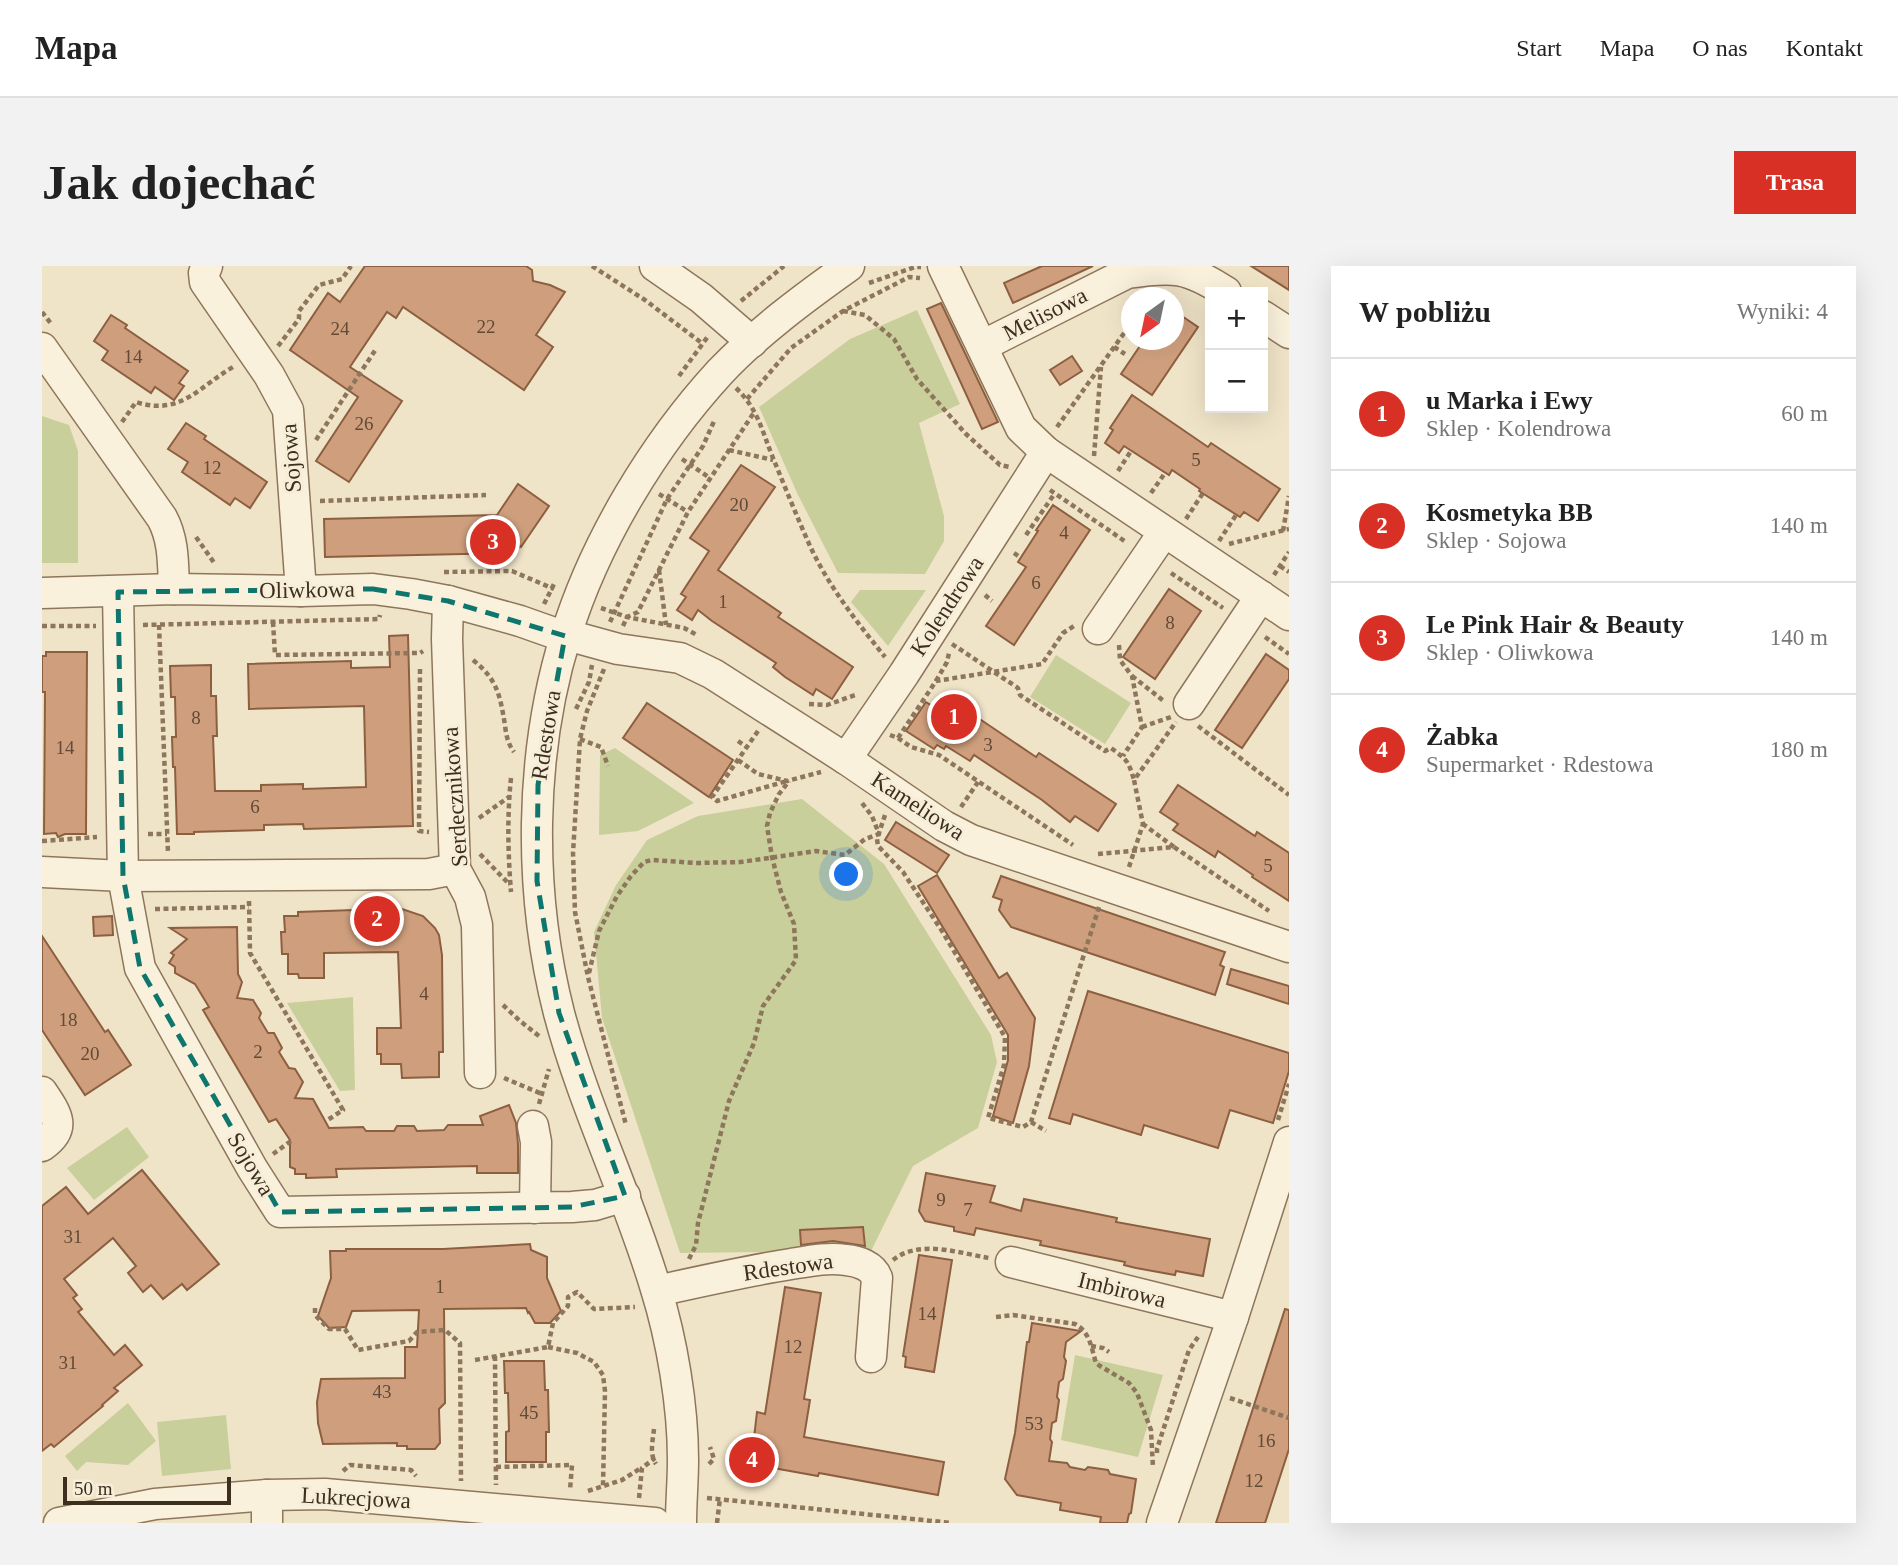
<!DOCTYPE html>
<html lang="pl">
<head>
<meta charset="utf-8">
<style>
  :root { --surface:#fff; --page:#f2f2f2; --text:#222; --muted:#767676; --line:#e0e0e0; --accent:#d93025 }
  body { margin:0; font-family:"Times New Roman",serif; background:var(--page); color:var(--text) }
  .controls { position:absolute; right:21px; top:21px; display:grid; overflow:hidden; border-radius:0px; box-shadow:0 7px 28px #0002 }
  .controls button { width:63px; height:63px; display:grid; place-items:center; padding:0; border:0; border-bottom:2px solid var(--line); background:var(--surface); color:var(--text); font:35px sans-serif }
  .compass { position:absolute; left:1079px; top:21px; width:63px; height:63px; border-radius:50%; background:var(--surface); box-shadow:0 7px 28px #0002; rotate:213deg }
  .scale { position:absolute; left:21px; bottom:18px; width:168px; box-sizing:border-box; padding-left:7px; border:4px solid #3d2e20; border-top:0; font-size:19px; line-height:24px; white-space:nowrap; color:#3d2e20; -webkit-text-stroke:5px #f7eed8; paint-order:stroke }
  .you { position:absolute; left:805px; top:609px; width:24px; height:24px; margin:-18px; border:5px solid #fff; border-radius:50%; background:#1a73e8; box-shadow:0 0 0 10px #1a73e833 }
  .badge { display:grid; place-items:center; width:46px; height:46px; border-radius:50%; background:var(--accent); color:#fff; font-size:23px; font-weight:700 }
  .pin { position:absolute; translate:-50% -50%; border:4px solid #fff; box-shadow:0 2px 7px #0006 }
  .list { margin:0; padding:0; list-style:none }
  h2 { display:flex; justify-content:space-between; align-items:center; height:91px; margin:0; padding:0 28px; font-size:30px }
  h2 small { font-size:23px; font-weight:400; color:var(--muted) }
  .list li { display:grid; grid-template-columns:46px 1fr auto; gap:21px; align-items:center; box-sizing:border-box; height:112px; padding:0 28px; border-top:2px solid var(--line) }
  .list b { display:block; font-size:26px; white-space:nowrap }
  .list p { margin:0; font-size:23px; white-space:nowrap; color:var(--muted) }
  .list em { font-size:23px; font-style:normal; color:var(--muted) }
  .map { position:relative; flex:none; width:1247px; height:1257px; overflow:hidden; border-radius:0px }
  header { display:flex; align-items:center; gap:42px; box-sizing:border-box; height:98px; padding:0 35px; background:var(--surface); border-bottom:2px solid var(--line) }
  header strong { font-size:33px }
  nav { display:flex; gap:38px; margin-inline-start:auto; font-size:24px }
  .intro { display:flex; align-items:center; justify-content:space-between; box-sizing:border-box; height:168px; padding:0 42px }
  h1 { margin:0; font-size:49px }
  .button { padding:18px 32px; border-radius:0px; background:var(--accent); color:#fff; font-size:24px; font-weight:700 }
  main { display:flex; gap:42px; padding:0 42px }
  aside { flex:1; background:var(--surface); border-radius:0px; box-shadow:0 7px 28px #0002 }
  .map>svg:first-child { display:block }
  .green { fill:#c9cf9b }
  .building { fill:#cf9f7d; stroke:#8d5f41; stroke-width:2 }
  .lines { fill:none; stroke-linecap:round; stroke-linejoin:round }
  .minor-casing { stroke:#8d765c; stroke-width:33 }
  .path { stroke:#8d765c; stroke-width:4.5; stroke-dasharray:5 3.5; stroke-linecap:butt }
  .minor { stroke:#faf1dc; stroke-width:30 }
  .marked { fill:none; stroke:#0f766e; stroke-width:5; stroke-dasharray:14 9; stroke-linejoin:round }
  .labels { text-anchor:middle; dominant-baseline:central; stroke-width:6; stroke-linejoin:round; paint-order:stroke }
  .number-label { font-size:19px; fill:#624a37 }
  .street-label { font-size:23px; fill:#3d2e20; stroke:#f7eed8 }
</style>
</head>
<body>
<header>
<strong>Mapa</strong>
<nav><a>Start</a><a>Mapa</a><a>O nas</a><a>Kontakt</a></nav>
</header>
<div class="intro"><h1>Jak dojechać</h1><a class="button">Trasa</a></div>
<main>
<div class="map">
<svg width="1247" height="1257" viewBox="0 0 1247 1257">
  <rect width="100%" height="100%" fill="#f0e4c8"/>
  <g class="green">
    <polygon points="875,44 918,138 877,157 902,250 902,275 883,308 796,307 756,229 717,141 808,73"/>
    <polygon points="0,150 27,159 36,185 36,297 0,297"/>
    <polygon points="818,324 884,324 846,380 809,336"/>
    <polygon points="1014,389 1089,437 1063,478 988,431"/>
    <polygon points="573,482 652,537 596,565 557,569 558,489"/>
    <polygon points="760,533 842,598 949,769 955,796 936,862 871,900 829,985 638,987 560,752 552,666 574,619 605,574 656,550"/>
    <polygon points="311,731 313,824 298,825 245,737"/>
    <polygon points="85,861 107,891 52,934 25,902"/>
    <polygon points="1033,1089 1121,1109 1096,1191 1019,1174"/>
    <polygon points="86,1137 114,1175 86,1199 44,1196 35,1205 23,1190"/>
    <polygon points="184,1149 189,1203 120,1210 115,1156"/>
  </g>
  <g class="building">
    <polygon points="323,0 484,0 490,4 491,15 508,19 523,26 494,69 511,81 482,124 361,41 354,52 345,46 308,101 360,135 307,216 274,195 316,131 248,84 286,27 298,36"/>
    <polygon points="1000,0 1051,0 971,37 962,17"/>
    <polygon points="1209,0 1247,0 1247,24"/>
    <polygon points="899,37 956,156 940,163 885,43"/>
    <polygon points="1131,44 1156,61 1110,129 1079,108 1102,74 1131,74"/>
    <polygon points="69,49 85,59 83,62 146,105 137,117 142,120 132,134 113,121 109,127 60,94 66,85 52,75"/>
    <polygon points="1030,90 1040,105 1018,119 1008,104"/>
    <polygon points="1090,129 1166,181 1169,177 1238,223 1216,255 1202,246 1198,251 1157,225 1158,223 1130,204 1127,209 1082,180 1077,187 1063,177 1071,164 1068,162"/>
    <polygon points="144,157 164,170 162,173 225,216 208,242 193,232 188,239 140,206 146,196 126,183"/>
    <polygon points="699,199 733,221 676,304 739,347 736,351 811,401 790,433 774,423 771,429 743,411 731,401 734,397 670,355 656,344 650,354 635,344 644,331 639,328 667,285 648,272"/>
    <polygon points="476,218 507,240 479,281 478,280 473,287 283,291 282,253 455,249"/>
    <polygon points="1011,239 1048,264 972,379 944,360 984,301 976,296 996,265 994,264"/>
    <polygon points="1127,323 1159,345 1113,413 1081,391"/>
    <polygon points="366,369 371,560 262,563 261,558 222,559 222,564 152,566 152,568 135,568 133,501 131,501 130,471 134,471 133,431 129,431 128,400 169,399 169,430 174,430 175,470 171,470 173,525 219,525 219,519 261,518 261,523 324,521 322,440 207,443 206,398 309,395 309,402 348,401 347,370"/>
    <polygon points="4,386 45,386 44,568 23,568 16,571 14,567 2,568 3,426 0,426 0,390 4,390"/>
    <polygon points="1224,388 1247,404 1247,413 1200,482 1173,464"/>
    <polygon points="908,433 994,491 997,487 1074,538 1056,565 1033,550 1028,556 1000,534 932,489 928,495 904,480 902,483 895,479 892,483 864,465 884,436 900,446"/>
    <polygon points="605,437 691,494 667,531 581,472"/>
    <polygon points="1136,519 1213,570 1215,566 1247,587 1247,635 1210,611 1211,609 1176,585 1173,591 1131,564 1136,558 1118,546"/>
    <polygon points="854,556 907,589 895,607 843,574"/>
    <polygon points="895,609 957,712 965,707 993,752 987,800 971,857 951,850 966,794 966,769 876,620"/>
    <polygon points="959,610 1183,686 1178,699 1182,701 1173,729 969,661 957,644 960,634 951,631"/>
    <polygon points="312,644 337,668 337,644 360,643 381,650 393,662 397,669 400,689 401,786 397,786 397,811 360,812 359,798 339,798 339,788 335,788 335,762 359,762 356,686 282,687 282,712 257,712 256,708 246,708 246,688 240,688 239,666 243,666 242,650 256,650 256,646"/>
    <polygon points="70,650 71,669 52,670 51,651"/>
    <polygon points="195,661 196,708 200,716 195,732 211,734 219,747 217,752 226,767 232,767 240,782 237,786 247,802 253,803 261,816 253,832 271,833 287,862 321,861 324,865 352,865 355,860 372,860 375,865 402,864 406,859 441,859 438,850 467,839 474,857 476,878 476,907 435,907 435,900 294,903 295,911 264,912 264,908 253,908 253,903 248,901 248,874 234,853 227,856 214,834 161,744 167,741 153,718 133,707 133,701 127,697 132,689 129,687 145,673 128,662"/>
    <polygon points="0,670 63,766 66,764 89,799 43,829 0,764"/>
    <polygon points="1189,703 1247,720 1247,738 1185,718"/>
    <polygon points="1046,725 1247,787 1247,805 1231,857 1188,844 1176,882 1102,859 1099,869 1031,848 1028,858 1007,852"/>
    <polygon points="100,904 177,998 145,1024 140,1018 121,1033 109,1019 101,1026 86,1007 94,1000 71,972 22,1013 35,1029 31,1032 40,1043 36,1046 72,1089 83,1079 100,1099 72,1122 76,1125 60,1139 61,1140 12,1181 9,1178 0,1185 0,940 24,921 46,948"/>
    <polygon points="884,907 953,920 948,936 979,945 982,933 1075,952 1074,956 1168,973 1161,1010 1134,1005 1133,1009 1094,1002 1082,999 1083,996 998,979 999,975 934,962 932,969 912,965 912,961 883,955 877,945"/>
    <polygon points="821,961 823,980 791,975 759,979 758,964"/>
    <polygon points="488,978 489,984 505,991 505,1012 519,1045 508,1057 493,1057 487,1046 486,1047 484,1042 402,1043 403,1137 397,1143 398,1177 393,1183 365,1183 365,1180 355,1180 355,1177 281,1178 276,1157 275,1136 279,1113 363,1112 363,1081 375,1081 377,1044 310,1045 304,1061 287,1062 276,1050 289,1012 288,985 304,985 304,983 401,983"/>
    <polygon points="877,989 910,994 892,1106 863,1101 864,1091 861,1090"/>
    <polygon points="743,1021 779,1027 762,1133 768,1134 762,1171 902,1196 896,1229 777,1207 776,1210 709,1198 715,1146 723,1148"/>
    <polygon points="1243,1043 1247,1044 1247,1183 1223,1257 1174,1257"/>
    <polygon points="990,1057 1039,1065 1024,1076 1022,1091 1024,1095 1021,1113 1017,1116 1015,1131 1017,1134 1014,1155 1010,1157 1008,1173 1010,1176 1007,1195 1025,1197 1028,1201 1043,1204 1046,1201 1066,1204 1068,1208 1094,1213 1089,1247 1087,1248 1085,1257 1058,1257 1059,1251 1018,1244 1019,1237 975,1229 963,1213 973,1167 985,1076 987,1076"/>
    <polygon points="462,1095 502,1095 503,1124 506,1124 507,1166 504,1166 504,1196 464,1196 464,1166 467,1165 466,1127 463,1127"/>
  </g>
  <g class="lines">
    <defs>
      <g id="minor">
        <polyline points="165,0 162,7 163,16 227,109 246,144 259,325"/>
        <polyline points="613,0 659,32 710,76"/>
        <polyline points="901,0 979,162 1004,186 1247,349"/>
        <polyline points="1221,50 1247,67"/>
        <path d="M940,80L1085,7C1132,0 1145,1 1184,26"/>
        <path d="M0,82L120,252C132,274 131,298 132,323"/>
        <polyline points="76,326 81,610 98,702 210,902 238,946 530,941 553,939 583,930"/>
        <polyline points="0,327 132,323 259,325 331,323 369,328 406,335 478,355 512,367 536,372 576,383 638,392 671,408 804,493 902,560 929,574 1247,681"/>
        <polyline points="406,335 405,373 413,603 428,631 435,659 438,807"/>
        <polyline points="1056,363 1122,266"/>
        <polyline points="1147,438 1219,330"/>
        <polyline points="804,493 862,408 1004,186"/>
        <polyline points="0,606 81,610 387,608 413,603"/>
        <path d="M0,826C14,847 26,862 0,880"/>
        <polyline points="491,860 494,876 493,942"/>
        <polyline points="969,996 1191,1051"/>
        <path d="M615,1025C660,1015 704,1005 749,998C767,995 786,991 804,994C816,995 831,1000 835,1012L829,1091"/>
        <polyline points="17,1257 113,1238 225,1229 283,1228 613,1257"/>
        <polyline points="225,1257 225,1229"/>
        <path d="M639,1257C639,1236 641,1215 641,1194C641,1140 630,1074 614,1023C586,929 542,841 517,747C486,626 487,488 524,369C553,275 612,178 678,106C716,66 762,32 807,0"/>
        <polyline points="1120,1257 1191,1051 1247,876"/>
      </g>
    </defs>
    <use href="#minor" class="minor-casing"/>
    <g class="path">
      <polyline points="550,0 603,34 661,78"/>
      <polyline points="827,17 873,1 879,1"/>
      <polyline points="699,35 742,0"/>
      <polyline points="801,45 823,49 852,73 875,113 924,168 958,199 968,201"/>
      <polyline points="0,46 10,59"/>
      <polyline points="236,80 257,53 257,45 277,19 300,13 309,0"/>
      <polyline points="1072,81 1083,88"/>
      <polyline points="637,110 667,69"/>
      <path d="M694,122C716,143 720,165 731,192C743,221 755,251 768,280C787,321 815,356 843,391"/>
      <polyline points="705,133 749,82 801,45 867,11 878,12"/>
      <path d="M80,156L94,136C140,151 159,118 193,100"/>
      <polyline points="1015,161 1090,56"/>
      <polyline points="274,174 334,83"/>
      <polyline points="687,184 731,194"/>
      <polyline points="1052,190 1059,101"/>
      <polyline points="640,193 668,212"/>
      <polyline points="1076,205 1089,185"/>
      <polyline points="1008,224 1084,276"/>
      <polyline points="1109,227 1123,207"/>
      <polyline points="617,228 646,246"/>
      <polyline points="278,235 444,229"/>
      <polyline points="1144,253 1161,227"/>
      <polyline points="1241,265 1247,230"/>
      <polyline points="984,269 1013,227"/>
      <polyline points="154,271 173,298"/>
      <polyline points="1177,275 1194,249"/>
      <polyline points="1187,278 1247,263"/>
      <polyline points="972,287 979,292"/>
      <polyline points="1238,300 1247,306"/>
      <polyline points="617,304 624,359"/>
      <polyline points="402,306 470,305 512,323"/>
      <polyline points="1129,307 1181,342"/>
      <polyline points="1232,309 1247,286"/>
      <polyline points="943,329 950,335"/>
      <polyline points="502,338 512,318"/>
      <polyline points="559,342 585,351 642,362 655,369"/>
      <polyline points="231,356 233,389 378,387 381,385"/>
      <polyline points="568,356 625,233 661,180 673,153"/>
      <polyline points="101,359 337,353 338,349"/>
      <polyline points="117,359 126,587"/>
      <polyline points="0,360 54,360"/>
      <polyline points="581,360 585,351 596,346 646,246 713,145"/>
      <polyline points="1223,371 1247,388"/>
      <path d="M910,378L976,422L978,429L1063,485L1069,482C1085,494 1086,494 1092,514"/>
      <polyline points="1077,379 1078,394 1090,410 1100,461 1081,490"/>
      <path d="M431,394C456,414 458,430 463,459C464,469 466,478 472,486"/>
      <polyline points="378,403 377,565 387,566"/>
      <polyline points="562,403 545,445 538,473 531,587 533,646 546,711 584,859"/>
      <polyline points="1090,410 1123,436"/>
      <polyline points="894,415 905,396 907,387"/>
      <polyline points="767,438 785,439 816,428"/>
      <polyline points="534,443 547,416 550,399"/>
      <polyline points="1156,460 1247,529"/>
      <polyline points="1100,461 1129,451"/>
      <polyline points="716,465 670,531 675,535 745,515"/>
      <polyline points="848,469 856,472 869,481 897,489 1031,579"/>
      <polyline points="856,472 894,415 1000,398 1021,367 1032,360"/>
      <polyline points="538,473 559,481 566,500"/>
      <polyline points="696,475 705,481"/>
      <polyline points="696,494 716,508 745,515 779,506"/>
      <path d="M469,512C465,550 466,588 469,626"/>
      <polyline points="919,541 936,516"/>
      <polyline points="843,549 835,573 836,580 861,606 900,665 963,771 962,799 946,852 981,861 989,856 1057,641"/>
      <polyline points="437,552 467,531"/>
      <polyline points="106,568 125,568"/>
      <polyline points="0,575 55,571"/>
      <polyline points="1132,581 1227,645"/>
      <polyline points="438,588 468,619"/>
      <polyline points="1056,588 1132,581 1101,558"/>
      <polyline points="1087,601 1101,558 1092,514 1134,456"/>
      <polyline points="207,635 208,687 301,844 284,855"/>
      <polyline points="113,643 207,641"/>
      <polyline points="547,707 557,665 575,630 589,610 602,596 610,594 654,597 699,596 774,585 803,589 823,573 837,568 830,550 820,537"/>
      <polyline points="461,739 478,755 497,770"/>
      <polyline points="462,812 500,828"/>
      <polyline points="497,838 507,803"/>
      <polyline points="1236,854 1247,818"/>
      <polyline points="989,856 1004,865"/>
      <polyline points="231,888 249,875"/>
      <polyline points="647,993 654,979 656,957 687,835 712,777 721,740 754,694 752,658 739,626 730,591 725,560 728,547 737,528 747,515"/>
      <path d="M851,994C877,973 917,987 947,992"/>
      <polyline points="273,1042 273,1049 287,1063 303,1063 316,1084 367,1075 375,1066 403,1064 418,1077 419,1215"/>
      <path d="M954,1051L971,1049L1033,1058C1048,1066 1049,1081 1054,1097L1058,1100L1087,1117L1095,1127L1109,1164L1111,1202"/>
      <polyline points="1049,1080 1061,1082 1067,1086"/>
      <polyline points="506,1081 535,1087 552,1096 561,1109 563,1125 561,1220"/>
      <polyline points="453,1090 454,1219"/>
      <polyline points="433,1094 506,1081 511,1057 526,1040 526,1031 535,1026 552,1043 593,1041"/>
      <polyline points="1188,1132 1247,1152"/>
      <path d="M612,1163C611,1174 607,1188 614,1198"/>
      <polyline points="1115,1187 1115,1183 1147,1084 1156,1071"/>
      <polyline points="667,1198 672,1193 668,1181"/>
      <polyline points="454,1201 530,1199 528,1224"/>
      <polyline points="301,1205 308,1199 369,1204 374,1210"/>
      <polyline points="546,1225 580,1214 599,1202"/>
      <polyline points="597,1232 600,1202 613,1192"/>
      <polyline points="665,1232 910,1257"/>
      <polyline points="675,1257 678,1232"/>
    </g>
    <use href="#minor" class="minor"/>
  </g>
  <path class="marked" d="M331,323L406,335L523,370L496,519L495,615L517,747L583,930L530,941L238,946L98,702L81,610L76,326Z"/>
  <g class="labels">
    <g class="number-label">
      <text x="444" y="60">22</text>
      <text x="298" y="62">24</text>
      <text x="91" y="90">14</text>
      <text x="322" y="157">26</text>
      <text x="1154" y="193">5</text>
      <text x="170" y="201">12</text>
      <text x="697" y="238">20</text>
      <text x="1022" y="266">4</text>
      <text x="994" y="316">6</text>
      <text x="681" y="335">1</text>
      <text x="1128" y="356">8</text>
      <text x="154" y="451">8</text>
      <text x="946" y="478">3</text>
      <text x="23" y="481">14</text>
      <text x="213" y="540">6</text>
      <text x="1226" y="599">5</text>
      <text x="382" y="727">4</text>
      <text x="26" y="753">18</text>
      <text x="216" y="785">2</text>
      <text x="48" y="787">20</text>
      <text x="899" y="933">9</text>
      <text x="926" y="943">7</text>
      <text x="31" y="970">31</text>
      <text x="398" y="1020">1</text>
      <text x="885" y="1047">14</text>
      <text x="751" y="1080">12</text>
      <text x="26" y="1096">31</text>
      <text x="340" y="1125">43</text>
      <text x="487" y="1146">45</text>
      <text x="992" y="1157">53</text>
      <text x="1224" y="1174">16</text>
      <text x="1212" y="1214">12</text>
    </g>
    <g class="street-label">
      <text transform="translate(1003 48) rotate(-27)">Melisowa</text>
      <text transform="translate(249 192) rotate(-94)">Sojowa</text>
      <text transform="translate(265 324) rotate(-1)">Oliwkowa</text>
      <text transform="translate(905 340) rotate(-57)">Kolendrowa</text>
      <text transform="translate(504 469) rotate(-81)">Rdestowa</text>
      <text transform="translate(413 531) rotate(-94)">Serdecznikowa</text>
      <text transform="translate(876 540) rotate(33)">Kameliowa</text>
      <text transform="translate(209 898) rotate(59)">Sojowa</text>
      <text transform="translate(746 1001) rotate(-8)">Rdestowa</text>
      <text transform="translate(1080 1024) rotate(14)">Imbirowa</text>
      <text transform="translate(314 1232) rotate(3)">Lukrecjowa</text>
    </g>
  </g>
</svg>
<div class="controls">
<button>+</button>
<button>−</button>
</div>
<svg class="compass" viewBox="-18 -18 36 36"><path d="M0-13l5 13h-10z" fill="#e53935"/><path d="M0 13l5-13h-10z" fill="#767676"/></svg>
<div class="scale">50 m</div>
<div class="you"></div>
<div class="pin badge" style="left:912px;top:451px">1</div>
<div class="pin badge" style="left:335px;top:653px">2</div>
<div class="pin badge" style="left:451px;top:276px">3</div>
<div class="pin badge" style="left:710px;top:1194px">4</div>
</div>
<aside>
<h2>W pobliżu<small>Wyniki: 4</small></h2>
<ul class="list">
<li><span class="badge">1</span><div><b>u Marka i Ewy</b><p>Sklep · Kolendrowa</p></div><em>60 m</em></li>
<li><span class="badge">2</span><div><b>Kosmetyka BB</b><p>Sklep · Sojowa</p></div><em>140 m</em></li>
<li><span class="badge">3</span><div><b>Le Pink Hair &amp; Beauty</b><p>Sklep · Oliwkowa</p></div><em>140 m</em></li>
<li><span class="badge">4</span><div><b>Żabka</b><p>Supermarket · Rdestowa</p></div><em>180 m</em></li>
</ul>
</aside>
</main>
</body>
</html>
